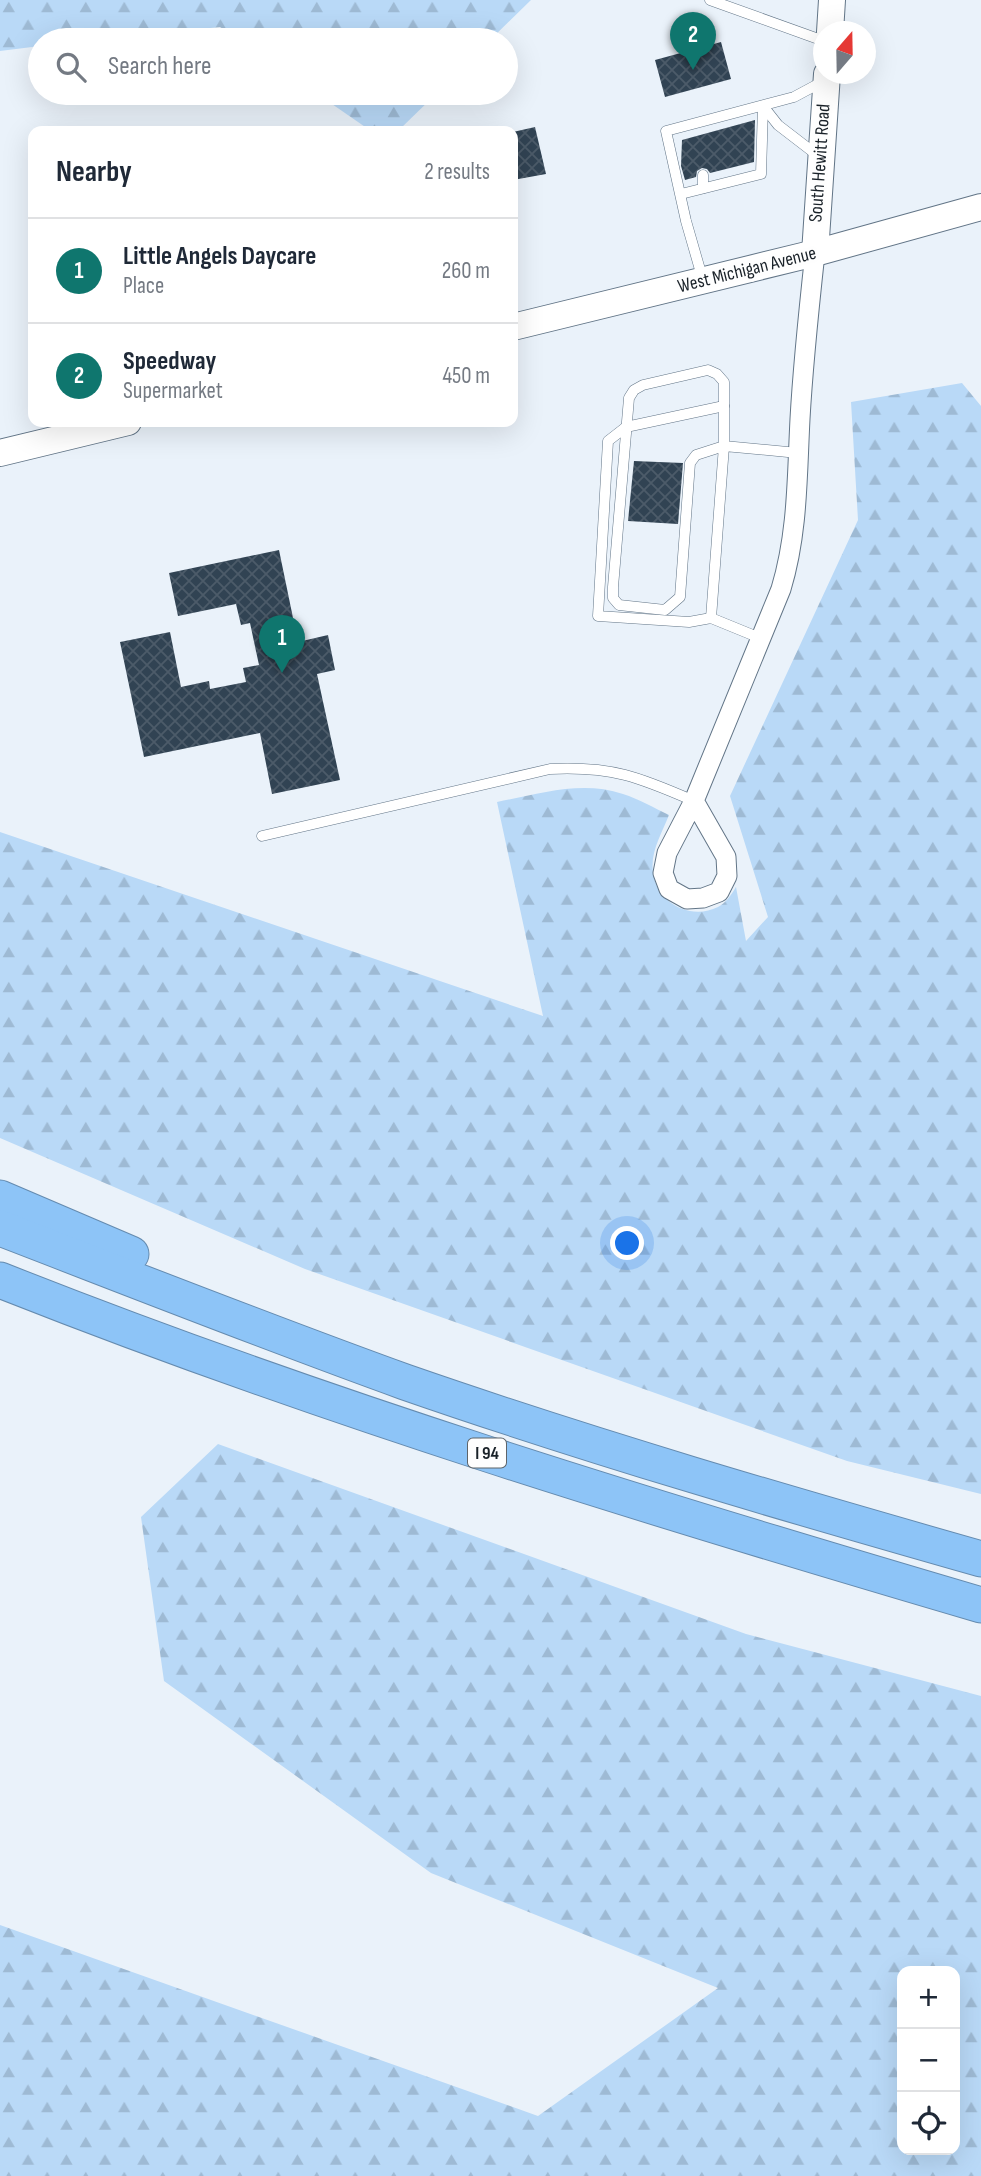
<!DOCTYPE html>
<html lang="en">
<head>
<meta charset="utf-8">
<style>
  :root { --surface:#fff; --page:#f6f6f7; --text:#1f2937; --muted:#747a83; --line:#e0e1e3; --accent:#0f766e }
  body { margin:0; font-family:"Sofia Sans Condensed",sans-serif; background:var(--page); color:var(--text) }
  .controls { position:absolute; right:21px; bottom:21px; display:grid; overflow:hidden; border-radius:14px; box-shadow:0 7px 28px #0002 }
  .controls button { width:63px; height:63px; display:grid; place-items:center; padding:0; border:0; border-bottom:2px solid var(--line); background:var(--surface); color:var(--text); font:35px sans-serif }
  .compass { position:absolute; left:813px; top:21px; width:63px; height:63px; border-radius:50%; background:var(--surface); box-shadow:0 7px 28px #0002; rotate:20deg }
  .you { position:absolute; left:628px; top:1244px; width:24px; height:24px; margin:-18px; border:5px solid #fff; border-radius:50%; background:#1a73e8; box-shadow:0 0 0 10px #1a73e833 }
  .badge { display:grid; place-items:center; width:46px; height:46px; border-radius:50%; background:var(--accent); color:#fff; font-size:23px; font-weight:700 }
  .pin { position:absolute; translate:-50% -58px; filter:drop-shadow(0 2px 4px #0008) }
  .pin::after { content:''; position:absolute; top:37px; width:24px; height:21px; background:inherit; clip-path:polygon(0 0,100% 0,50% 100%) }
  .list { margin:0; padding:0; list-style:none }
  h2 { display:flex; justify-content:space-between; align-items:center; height:91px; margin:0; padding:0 28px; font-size:30px }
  h2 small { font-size:23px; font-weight:400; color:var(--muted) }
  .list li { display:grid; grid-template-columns:46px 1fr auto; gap:21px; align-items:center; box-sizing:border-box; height:105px; padding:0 28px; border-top:2px solid var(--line) }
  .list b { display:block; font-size:26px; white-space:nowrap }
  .list p { margin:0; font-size:23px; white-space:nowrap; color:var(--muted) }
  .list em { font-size:23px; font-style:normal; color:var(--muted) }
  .icon { flex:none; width:38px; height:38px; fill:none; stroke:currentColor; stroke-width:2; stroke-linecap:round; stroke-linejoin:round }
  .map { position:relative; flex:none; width:981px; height:2176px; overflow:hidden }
  .search { position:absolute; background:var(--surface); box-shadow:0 7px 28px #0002; left:28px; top:28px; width:490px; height:77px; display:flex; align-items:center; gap:18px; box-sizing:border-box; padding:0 24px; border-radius:38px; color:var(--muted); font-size:26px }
  .panel { position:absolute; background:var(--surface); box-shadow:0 7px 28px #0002; left:28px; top:126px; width:490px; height:301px; border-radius:14px }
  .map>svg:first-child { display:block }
  .forest { fill:url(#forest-firs); fill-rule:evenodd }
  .building { fill:url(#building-cross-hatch) }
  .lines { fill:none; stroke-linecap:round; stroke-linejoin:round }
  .service-casing { stroke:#627587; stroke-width:11 }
  .minor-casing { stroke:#627587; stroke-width:21 }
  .secondary-casing { stroke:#627587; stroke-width:28 }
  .motorway-casing { stroke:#658baf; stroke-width:37 }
  .service { stroke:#fff; stroke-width:10 }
  .minor { stroke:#fff; stroke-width:19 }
  .secondary { stroke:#fff; stroke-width:26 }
  .motorway { stroke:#8dc4f7; stroke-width:35 }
  .labels { text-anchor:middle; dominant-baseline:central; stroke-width:7; stroke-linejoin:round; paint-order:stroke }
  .shield { fill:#fefefe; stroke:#5e6469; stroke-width:2 }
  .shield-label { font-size:18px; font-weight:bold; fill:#1a2229 }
  .street-label { font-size:19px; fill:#1a2229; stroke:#fefefe }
</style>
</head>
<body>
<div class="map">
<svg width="981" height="2176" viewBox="0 0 981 2176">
  <defs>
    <pattern id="forest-firs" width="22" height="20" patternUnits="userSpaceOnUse" patternTransform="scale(1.75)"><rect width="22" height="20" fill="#b9d9f7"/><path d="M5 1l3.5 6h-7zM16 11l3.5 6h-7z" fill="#9ebad4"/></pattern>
    <pattern id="building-cross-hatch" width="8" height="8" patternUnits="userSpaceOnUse" patternTransform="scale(1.75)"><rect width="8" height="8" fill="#314353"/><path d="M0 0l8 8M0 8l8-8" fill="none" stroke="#4c5b69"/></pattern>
  </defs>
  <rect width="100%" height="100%" fill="#eaf2fa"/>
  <g class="forest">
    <polygon points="0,0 531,0 490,40 240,40 220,27 94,40 40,40 40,46 0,51"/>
    <polygon points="316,93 437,93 398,131 371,131"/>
    <path d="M962,383L981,406V1494L847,1461L305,1269L0,1138V832L543,1016L497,802C539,794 581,780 623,794C639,799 654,808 669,815C662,833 650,852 653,872C656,902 690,921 718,907C726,903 731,895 736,887L746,941L768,917L730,796L858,520L851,402Z"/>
    <path d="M218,1444L746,1634L981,1696V2176H0V1925L538,2116L718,1988L431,1873L164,1681L141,1517ZM955,1971V2150H902V1971Z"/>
  </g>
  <g class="building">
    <polygon points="721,42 731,79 665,97 655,60"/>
    <polygon points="755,120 754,162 710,173 707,169 702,168 697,171 696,177 685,180 681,166 682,140"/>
    <polygon points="535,127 546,174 513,180 513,132"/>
    <polygon points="634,461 683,463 678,524 628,521"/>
    <polygon points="279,550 298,642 328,635 335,670 317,674 340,780 272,794 260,733 144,757 120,642 170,632 181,687 209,681 210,689 246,682 243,668 259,665 250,623 241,625 236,604 178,616 169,573"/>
  </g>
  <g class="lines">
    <defs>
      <g id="service">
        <polyline points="710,0 824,41"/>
        <polyline points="763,106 778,125 817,155"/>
        <polyline points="703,188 703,175"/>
        <polyline points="681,194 761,174 763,106"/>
        <polyline points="703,280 686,221 666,131 794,97 822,82"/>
        <polyline points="724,406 626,427 608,441 598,616 689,622 711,618 760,638"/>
        <polyline points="711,618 724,446 724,382 717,374 708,370 643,385 634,390 629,398 613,587 613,598 619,605 665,610 680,597 690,463 696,455 724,446 798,453"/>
        <path d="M262,836L550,769C612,766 639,777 694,801"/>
      </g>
      <path id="minor" d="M694,801L726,857L727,876L719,892L703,898L687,899L669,889L663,873L667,853L694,801L781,589C798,533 797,476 800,419C803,363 809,308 815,253"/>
      <g id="secondary">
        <polyline points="830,32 832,0"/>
        <polyline points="815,253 827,74"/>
        <polyline points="513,327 815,253 981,207"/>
        <polyline points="0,453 128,422"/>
      </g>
      <g id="motorway">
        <polyline points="0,1198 131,1254"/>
        <path d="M0,1228C135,1280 269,1333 405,1382C595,1448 788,1504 981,1559"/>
        <path d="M0,1280C320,1407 651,1508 981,1605"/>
      </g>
    </defs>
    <use href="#service" class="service-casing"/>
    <use href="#minor" class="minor-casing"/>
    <use href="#secondary" class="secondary-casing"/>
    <use href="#motorway" class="motorway-casing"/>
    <use href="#service" class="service"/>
    <use href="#minor" class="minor"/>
    <use href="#secondary" class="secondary"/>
    <use href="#motorway" class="motorway"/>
  </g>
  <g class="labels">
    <rect class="shield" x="468" y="1438.5" width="38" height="29" rx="5"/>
    <g class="shield-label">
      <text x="487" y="1453">I 94</text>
    </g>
    <g class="street-label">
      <text transform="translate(820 163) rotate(-86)">South Hewitt Road</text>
      <text transform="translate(747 270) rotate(-14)">West Michigan Avenue</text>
    </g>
  </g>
</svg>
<div class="controls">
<button>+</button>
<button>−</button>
<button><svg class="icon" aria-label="locate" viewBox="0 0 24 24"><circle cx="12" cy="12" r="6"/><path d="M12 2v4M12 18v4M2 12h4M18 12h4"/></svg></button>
</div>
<svg class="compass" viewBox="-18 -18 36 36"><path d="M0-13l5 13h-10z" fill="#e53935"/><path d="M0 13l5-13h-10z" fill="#747a83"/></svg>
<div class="you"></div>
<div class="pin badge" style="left:282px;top:673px">1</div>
<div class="pin badge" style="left:693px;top:70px">2</div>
<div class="search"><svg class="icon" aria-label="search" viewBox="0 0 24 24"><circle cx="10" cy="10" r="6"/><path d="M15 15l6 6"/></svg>Search here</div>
<section class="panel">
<h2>Nearby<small>2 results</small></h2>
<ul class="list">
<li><span class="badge">1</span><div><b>Little Angels Daycare</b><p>Place</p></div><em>260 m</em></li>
<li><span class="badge">2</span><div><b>Speedway</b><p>Supermarket</p></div><em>450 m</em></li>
</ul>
</section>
</div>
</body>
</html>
